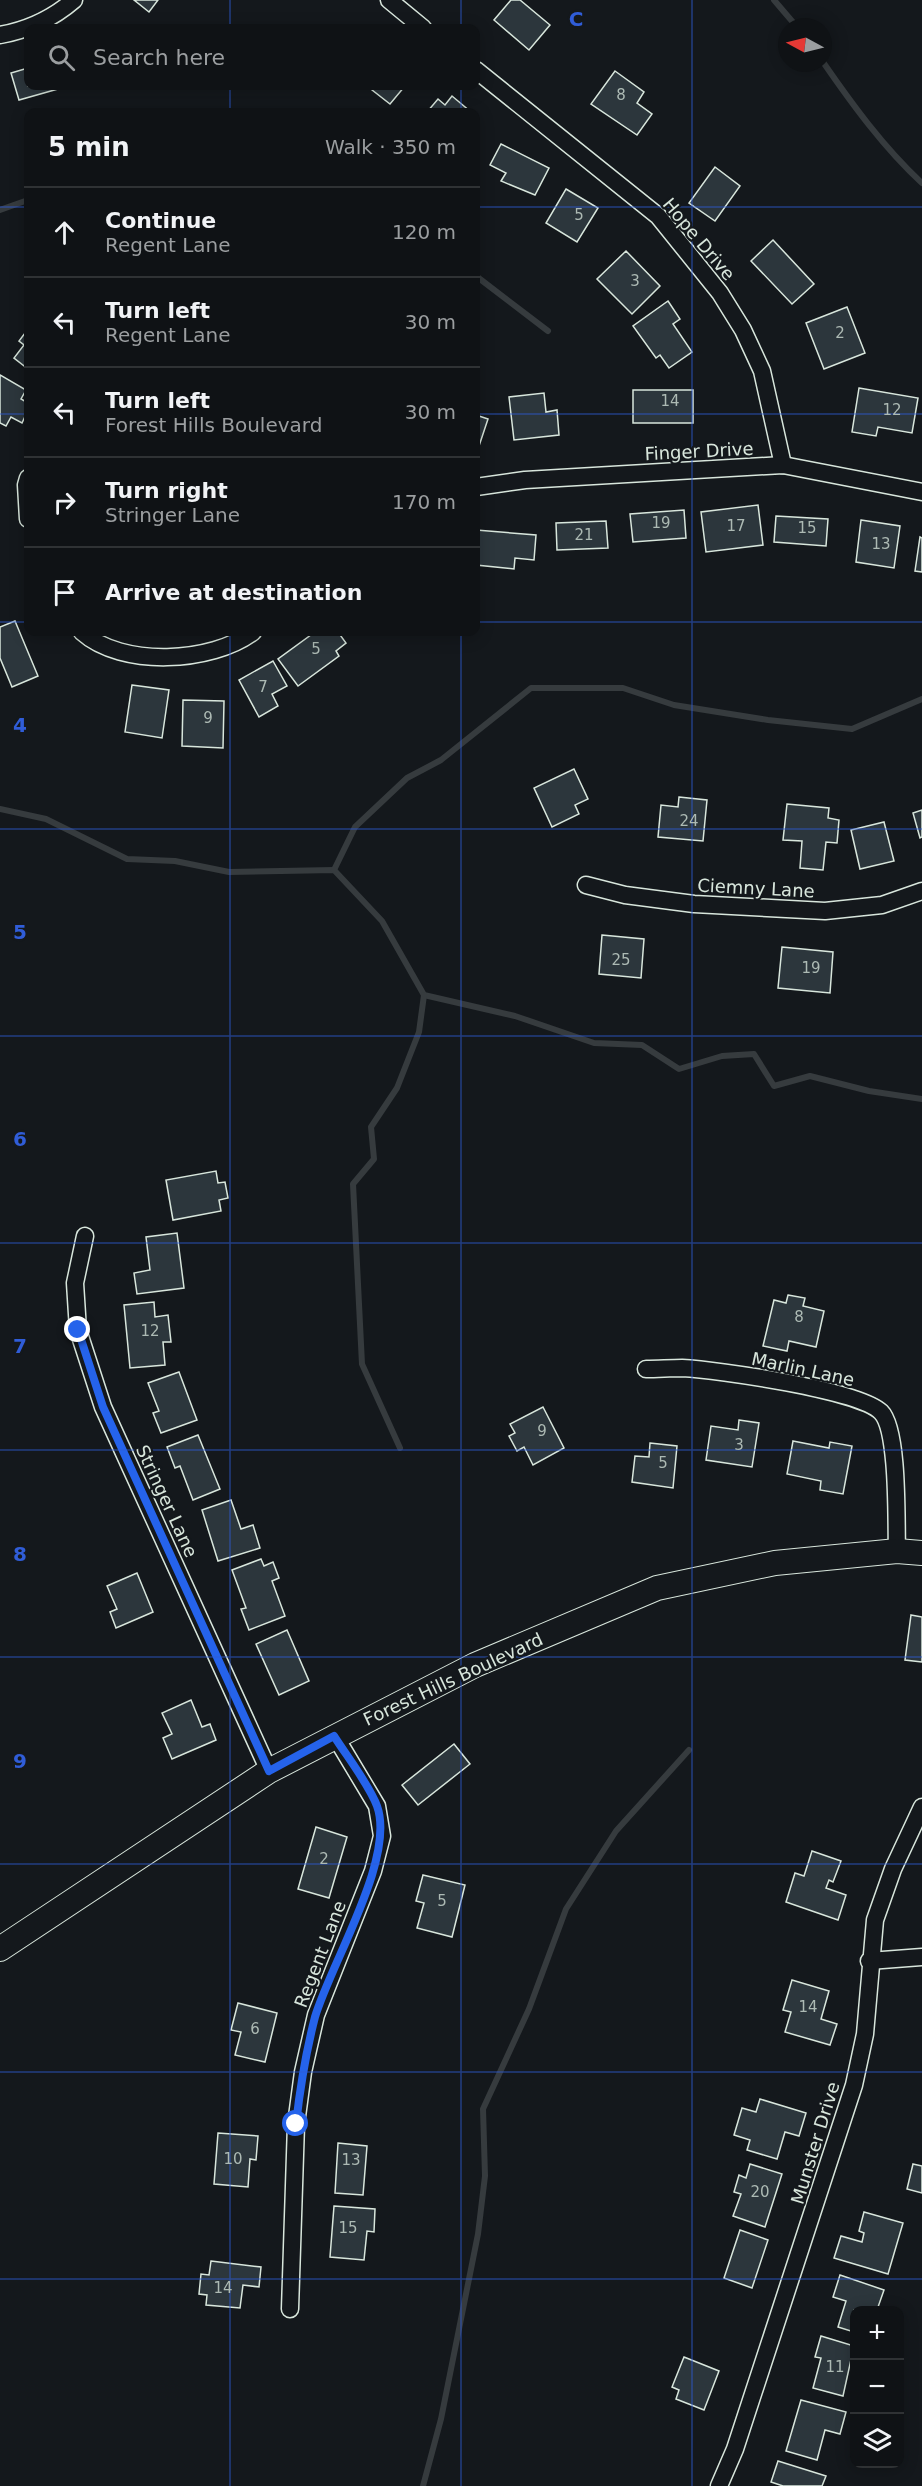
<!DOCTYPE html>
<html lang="en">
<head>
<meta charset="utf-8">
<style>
  :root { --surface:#0f1215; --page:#181b1e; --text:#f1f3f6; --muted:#9b9ea0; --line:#2f3234 }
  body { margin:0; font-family:"DejaVu Sans",sans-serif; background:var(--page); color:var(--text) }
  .controls { position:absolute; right:18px; bottom:18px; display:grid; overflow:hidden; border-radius:12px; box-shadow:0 3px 15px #0003 }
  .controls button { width:54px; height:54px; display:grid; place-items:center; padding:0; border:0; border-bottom:2px solid var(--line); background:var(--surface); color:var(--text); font:30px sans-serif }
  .compass { position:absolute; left:778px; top:18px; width:54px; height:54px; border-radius:50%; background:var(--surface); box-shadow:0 3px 15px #0003; rotate:277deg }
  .stop { position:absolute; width:18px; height:18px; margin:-14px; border:4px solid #2563eb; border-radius:50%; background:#fff }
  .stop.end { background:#2563eb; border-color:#fff; box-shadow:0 2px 6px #0008 }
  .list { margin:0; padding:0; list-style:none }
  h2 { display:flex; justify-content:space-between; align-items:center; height:78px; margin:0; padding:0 24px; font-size:26px }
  h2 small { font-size:20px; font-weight:400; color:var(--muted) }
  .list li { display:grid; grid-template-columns:39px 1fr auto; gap:18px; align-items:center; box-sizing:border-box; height:90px; padding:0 24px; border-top:2px solid var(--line) }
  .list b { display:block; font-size:22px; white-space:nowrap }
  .list p { margin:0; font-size:20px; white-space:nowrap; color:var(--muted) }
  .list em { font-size:20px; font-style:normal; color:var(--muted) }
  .icon { flex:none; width:33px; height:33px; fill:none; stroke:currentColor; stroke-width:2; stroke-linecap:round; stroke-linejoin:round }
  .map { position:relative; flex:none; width:922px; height:2486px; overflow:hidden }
  .search { position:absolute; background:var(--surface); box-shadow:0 3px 15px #0003; left:24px; top:24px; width:456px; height:66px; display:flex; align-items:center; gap:15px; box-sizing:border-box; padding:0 21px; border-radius:12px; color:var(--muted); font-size:22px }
  .panel { position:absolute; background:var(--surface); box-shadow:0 3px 15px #0003; left:24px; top:108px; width:456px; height:528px; border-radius:12px }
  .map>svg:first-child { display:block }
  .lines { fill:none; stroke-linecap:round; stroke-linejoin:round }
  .stream { stroke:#363b3e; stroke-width:6 }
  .building { fill:#2c363c; stroke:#d8e6dc; stroke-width:1.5 }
  .street-casing { stroke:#d8e6dc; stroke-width:19 }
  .secondary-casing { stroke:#d8e6dc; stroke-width:26 }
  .street { stroke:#14181c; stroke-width:16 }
  .secondary { stroke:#14181c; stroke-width:24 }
  .route { stroke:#2563eb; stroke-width:8 }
  .grid { fill:none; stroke:#305dd8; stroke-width:1.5; stroke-opacity:0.55 }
  .labels { text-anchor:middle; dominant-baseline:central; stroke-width:4.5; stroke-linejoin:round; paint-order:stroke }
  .number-label { font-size:15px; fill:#adbab4 }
  .street-label { font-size:18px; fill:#d8e6dc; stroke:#14181c }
  .grid-label { font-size:20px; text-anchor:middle; font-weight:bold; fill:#305dd8; stroke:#14181c; stroke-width:4.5; stroke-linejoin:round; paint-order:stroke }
</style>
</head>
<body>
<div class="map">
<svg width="922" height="2486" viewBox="0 0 922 2486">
  <rect width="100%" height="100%" fill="#14181c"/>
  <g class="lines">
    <g class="stream">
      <polyline points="774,0 797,27"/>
      <path d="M823,62C852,104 884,148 922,183"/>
      <polyline points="0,210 28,200"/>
      <polyline points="476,276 548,331"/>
      <polyline points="0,809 46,819 127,859 175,861 229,872 334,870 382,921 424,995 515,1016 594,1043 642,1045 679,1069 722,1056 754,1054 774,1086 810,1076 869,1091 922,1099"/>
      <polyline points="334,870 355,827 407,778 441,760 531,688 623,688 674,705 768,720 852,729 922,699"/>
      <polyline points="400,1448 362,1364 353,1184 374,1159 371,1127 397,1088 419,1032 424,995"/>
      <polyline points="423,2486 441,2419 478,2234 485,2176 483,2109 529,2009 566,1909 616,1831 689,1750"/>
    </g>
  </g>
  <g class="building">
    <polygon points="134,0 158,0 149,12"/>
    <polygon points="511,0 520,0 550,25 529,50 494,20"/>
    <polygon points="28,68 28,86 65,87 19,100 11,73"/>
    <polygon points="615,71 644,92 637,103 652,114 637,135 591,104"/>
    <polygon points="367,86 405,86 390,104"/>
    <polygon points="452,96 471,112 427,112 438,99 445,105"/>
    <polygon points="501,144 549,168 535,195 501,181 506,173 490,165"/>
    <polygon points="715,167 740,186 715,221 689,203"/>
    <polygon points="566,189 598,208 577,242 546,223"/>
    <polygon points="773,240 814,284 792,304 751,261"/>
    <polygon points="626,251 660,286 632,314 597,279"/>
    <polygon points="668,301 680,319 673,324 692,352 669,368 660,355 656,358 633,326"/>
    <polygon points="847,307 865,353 824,369 806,323"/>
    <polygon points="28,329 28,369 14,358 24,345 19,341"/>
    <polygon points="0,375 26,390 21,399 28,403 28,410 22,423 11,417 6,426 0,423"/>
    <polygon points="859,388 918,398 912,433 878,427 876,436 852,432"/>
    <rect x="633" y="390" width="60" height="33"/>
    <polygon points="544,393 546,412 557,410 559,435 514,440 509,397"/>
    <polygon points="476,415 488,419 479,446 476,445"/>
    <polygon points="758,505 763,545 706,552 701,512"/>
    <polygon points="684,510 686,538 633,542 630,514"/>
    <polygon points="776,516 828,519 826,546 774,542"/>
    <polygon points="861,520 900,526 894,568 856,562"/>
    <polygon points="606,521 608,548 557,550 556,523"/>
    <polygon points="476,530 536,535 534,560 515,558 514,569 476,565"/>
    <polygon points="920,537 922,538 922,572 915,571"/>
    <polygon points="15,621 38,676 12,687 0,658 0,627"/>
    <polygon points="315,632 338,632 346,643 336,651 339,656 298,686 278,659"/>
    <polygon points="273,661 287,686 272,694 278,706 259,717 239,680"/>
    <polygon points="132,685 169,690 162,738 125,732"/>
    <polygon points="183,700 224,701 223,748 182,746"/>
    <polygon points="574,769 588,799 575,805 579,814 552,827 534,788"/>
    <polygon points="679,797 707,800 703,841 658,837 661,805 678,807"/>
    <polygon points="787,804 829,808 828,818 839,820 837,843 826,842 823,870 800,868 802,841 783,840"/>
    <polygon points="922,810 922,837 920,838 913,813"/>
    <polygon points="884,822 894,861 860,869 851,830"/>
    <polygon points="602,935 644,939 641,978 599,974"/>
    <polygon points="782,947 833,952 830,993 778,988"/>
    <polygon points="216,1171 218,1183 225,1182 228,1198 219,1200 221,1211 173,1220 166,1180"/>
    <polygon points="177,1233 184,1288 137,1294 134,1273 150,1270 146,1237"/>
    <polygon points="788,1295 805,1298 803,1306 824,1311 816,1347 789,1341 787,1351 763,1346 774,1300 786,1303"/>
    <polygon points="154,1302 155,1317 168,1315 171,1342 163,1342 165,1365 130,1368 124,1305"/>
    <polygon points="179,1372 197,1420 161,1433 153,1413 159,1411 148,1383"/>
    <polygon points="543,1407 564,1448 533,1465 524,1447 517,1451 509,1436 515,1433 510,1424"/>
    <polygon points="739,1420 759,1423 752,1467 706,1460 711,1426 738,1430"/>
    <polygon points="198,1435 220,1489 193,1500 180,1466 175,1468 167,1447"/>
    <polygon points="793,1441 829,1448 830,1442 852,1446 843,1494 820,1490 821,1481 787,1474"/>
    <polygon points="650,1443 677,1446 673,1488 632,1482 635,1456 649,1457"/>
    <polygon points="231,1500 241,1529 253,1525 260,1548 218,1561 202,1510"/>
    <polygon points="261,1559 264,1566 273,1562 279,1578 272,1581 285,1616 249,1630 241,1609 246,1608 232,1570"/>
    <polygon points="137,1573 153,1612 116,1628 110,1612 117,1609 107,1586"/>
    <polygon points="911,1615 922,1617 922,1662 905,1660"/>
    <polygon points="287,1630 309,1681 279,1695 256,1644"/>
    <polygon points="191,1700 202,1727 210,1724 216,1740 172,1759 163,1738 172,1734 162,1713"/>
    <polygon points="454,1744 470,1764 418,1805 402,1785"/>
    <polygon points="316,1827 347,1837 329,1898 298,1889"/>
    <polygon points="812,1851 841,1861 833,1882 829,1880 826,1888 846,1895 838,1920 786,1902 795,1873 804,1876"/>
    <polygon points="423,1875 465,1885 452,1937 417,1928 424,1903 416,1901"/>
    <polygon points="792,1980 829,1991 821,2019 837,2024 830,2045 785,2032 791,2012 783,2010"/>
    <polygon points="238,2003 277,2013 265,2062 235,2055 241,2032 231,2030"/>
    <polygon points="760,2099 806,2113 799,2136 785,2132 777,2159 747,2150 750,2140 734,2135 742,2108 756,2112"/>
    <polygon points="218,2133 258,2136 256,2160 250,2159 248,2187 214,2184"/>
    <polygon points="338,2143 367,2146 363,2195 335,2193"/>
    <polygon points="750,2164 782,2174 765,2227 733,2216 741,2194 734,2192 739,2175 746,2178"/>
    <polygon points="913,2164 922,2166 922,2193 907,2189"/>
    <polygon points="334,2206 375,2209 374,2232 367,2231 364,2260 330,2257"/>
    <polygon points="864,2212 903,2223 888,2274 834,2258 841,2236 862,2242 864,2233 859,2231"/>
    <polygon points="740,2230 768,2240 752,2288 724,2278"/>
    <polygon points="211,2261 261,2267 259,2287 243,2285 240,2308 206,2305 207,2295 199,2294 201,2274 209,2275"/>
    <polygon points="840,2275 884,2290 877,2310 854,2310 854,2332 838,2327 846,2301 833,2297"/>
    <polygon points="821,2336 854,2346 843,2396 813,2388 821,2358 815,2357"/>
    <polygon points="684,2357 719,2371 704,2410 676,2399 679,2390 672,2387"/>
    <polygon points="801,2400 846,2412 840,2434 825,2430 817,2460 786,2451"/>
    <polygon points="778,2461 826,2476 822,2486 783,2486 771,2482"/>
  </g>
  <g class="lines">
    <defs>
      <g id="street">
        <polyline points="389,0 423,28"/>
        <path d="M0,35C28,30 52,19 74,0"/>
        <polyline points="476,70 658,216 720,293 743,330 762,371 783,465"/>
        <polyline points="28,478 26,485 28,519"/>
        <polyline points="476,487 525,480 783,465 922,492"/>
        <path d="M82,632C122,668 212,663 253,632"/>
        <polyline points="586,885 625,895 694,904 825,911 882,905 922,891"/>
        <polyline points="85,1236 75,1283 78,1330 103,1407 269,1771"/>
        <path d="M646,1369C658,1369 670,1368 682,1368C718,1370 859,1390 881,1412C899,1430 896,1523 897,1551"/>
        <polyline points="869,1961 922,1957"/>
        <polyline points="290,2309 296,2124 303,2072 316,2015 373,1871 382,1836 377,1806 335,1736"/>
        <polyline points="719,2486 735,2449 854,2085 865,2034 875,1920 893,1869 922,1807"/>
      </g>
      <polyline id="secondary" points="0,1949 269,1771 475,1665 657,1588 775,1563 897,1551 922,1553"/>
    </defs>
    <use href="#street" class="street-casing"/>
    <use href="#secondary" class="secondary-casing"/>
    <use href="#street" class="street"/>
    <use href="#secondary" class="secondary"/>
  </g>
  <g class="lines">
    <path class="route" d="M78,1330L103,1407L269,1771L334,1736C346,1755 370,1786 377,1806C396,1858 331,1963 315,2017C306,2052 300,2088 296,2124"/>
  </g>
  <path class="grid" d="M230,0V28M461,0V28M692,0V2486M230,86V112M461,86V112M0,207H28M476,207H922M0,414H28M476,414H922M0,622H28M476,622H922M230,632V2486M461,632V2486M0,829H922M0,1036H922M0,1243H922M0,1450H922M0,1657H922M0,1864H922M0,2072H922M0,2279H922"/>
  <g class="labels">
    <g class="number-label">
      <text x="621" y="95">8</text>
      <text x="579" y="215">5</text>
      <text x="635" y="281">3</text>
      <text x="840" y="333">2</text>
      <text x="670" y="401">14</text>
      <text x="892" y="410">12</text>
      <text x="661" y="523">19</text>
      <text x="736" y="526">17</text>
      <text x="807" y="528">15</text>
      <text x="584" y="535">21</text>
      <text x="881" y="544">13</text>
      <text x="316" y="649">5</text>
      <text x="263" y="687">7</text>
      <text x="208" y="718">9</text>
      <text x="689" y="821">24</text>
      <text x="621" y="960">25</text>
      <text x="811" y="968">19</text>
      <text x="799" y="1317">8</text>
      <text x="150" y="1331">12</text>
      <text x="542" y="1431">9</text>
      <text x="739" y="1445">3</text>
      <text x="663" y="1463">5</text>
      <text x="324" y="1859">2</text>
      <text x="442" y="1901">5</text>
      <text x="808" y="2007">14</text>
      <text x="255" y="2029">6</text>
      <text x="233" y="2159">10</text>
      <text x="351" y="2160">13</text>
      <text x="760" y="2192">20</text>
      <text x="348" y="2228">15</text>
      <text x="223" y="2288">14</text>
      <text x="835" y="2367">11</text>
    </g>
    <g class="street-label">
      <text transform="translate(699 239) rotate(50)">Hope Drive</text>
      <text transform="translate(699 451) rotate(-3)">Finger Drive</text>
      <text transform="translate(756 888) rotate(3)">Ciemny Lane</text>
      <text transform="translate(803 1369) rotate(12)">Marlin Lane</text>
      <text transform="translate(167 1501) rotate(65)">Stringer Lane</text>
      <text transform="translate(453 1679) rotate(-25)">Forest Hills Boulevard</text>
      <text transform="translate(320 1954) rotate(-69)">Regent Lane</text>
      <text transform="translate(815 2143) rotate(-73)">Munster Drive</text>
    </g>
  </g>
  <g class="grid-label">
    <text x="576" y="26">C</text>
    <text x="20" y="732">4</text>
    <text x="20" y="939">5</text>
    <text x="20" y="1146">6</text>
    <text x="20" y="1353">7</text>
    <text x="20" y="1561">8</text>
    <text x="20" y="1768">9</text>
  </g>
</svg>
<div class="controls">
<button>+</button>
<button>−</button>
<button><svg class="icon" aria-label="layers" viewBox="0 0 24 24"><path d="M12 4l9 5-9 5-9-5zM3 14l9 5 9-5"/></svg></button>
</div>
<svg class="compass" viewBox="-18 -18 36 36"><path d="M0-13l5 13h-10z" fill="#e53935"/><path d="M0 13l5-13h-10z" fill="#9b9ea0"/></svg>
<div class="stop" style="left:296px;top:2124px"></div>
<div class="stop end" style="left:78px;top:1330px"></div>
<div class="search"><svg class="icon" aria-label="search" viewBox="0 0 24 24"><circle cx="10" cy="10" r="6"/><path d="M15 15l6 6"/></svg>Search here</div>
<section class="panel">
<h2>5 min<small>Walk · 350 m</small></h2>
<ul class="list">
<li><svg class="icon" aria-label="ahead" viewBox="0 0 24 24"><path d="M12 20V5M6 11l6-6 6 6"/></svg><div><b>Continue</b><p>Regent Lane</p></div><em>120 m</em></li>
<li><svg class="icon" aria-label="left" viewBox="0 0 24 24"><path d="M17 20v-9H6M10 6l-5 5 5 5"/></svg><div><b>Turn left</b><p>Regent Lane</p></div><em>30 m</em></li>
<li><svg class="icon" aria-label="left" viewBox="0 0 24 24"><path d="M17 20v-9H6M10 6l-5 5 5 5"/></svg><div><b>Turn left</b><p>Forest Hills Boulevard</p></div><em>30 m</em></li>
<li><svg class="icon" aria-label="right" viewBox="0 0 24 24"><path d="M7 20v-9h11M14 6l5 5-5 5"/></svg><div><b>Turn right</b><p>Stringer Lane</p></div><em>170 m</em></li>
<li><svg class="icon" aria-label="arrive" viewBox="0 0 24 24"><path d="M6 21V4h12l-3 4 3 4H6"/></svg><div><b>Arrive at destination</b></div></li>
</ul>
</section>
</div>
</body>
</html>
